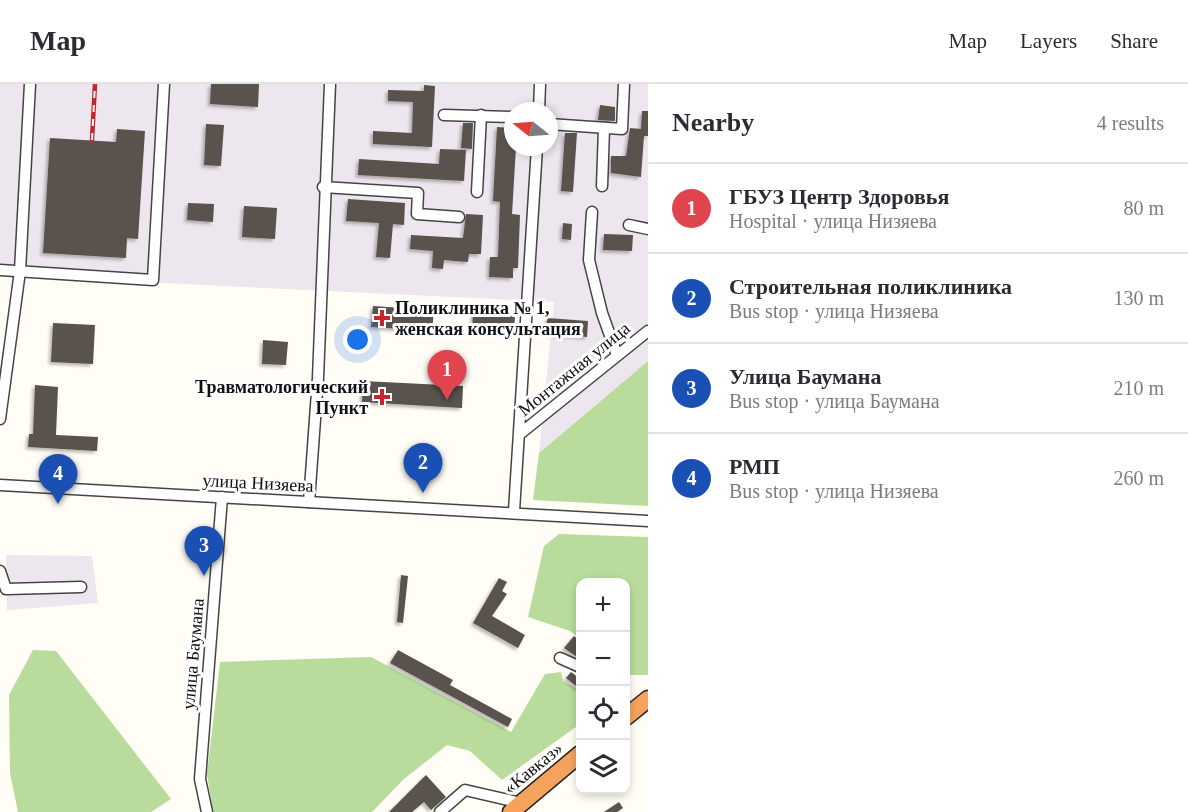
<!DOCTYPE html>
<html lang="en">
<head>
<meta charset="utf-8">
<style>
  :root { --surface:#fff; --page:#f2f2f3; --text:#2b2b33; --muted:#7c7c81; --line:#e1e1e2; --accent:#c4262e }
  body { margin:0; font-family:Georgia,serif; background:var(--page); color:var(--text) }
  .controls { position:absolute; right:18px; bottom:18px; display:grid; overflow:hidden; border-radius:12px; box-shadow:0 3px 9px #0003 }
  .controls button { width:54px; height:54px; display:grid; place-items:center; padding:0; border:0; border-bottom:2px solid var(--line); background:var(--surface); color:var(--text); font:30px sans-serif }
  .compass { position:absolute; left:504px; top:18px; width:54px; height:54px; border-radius:50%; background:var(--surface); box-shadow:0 3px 9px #0003; rotate:287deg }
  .you { position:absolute; left:358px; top:256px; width:21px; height:21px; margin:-15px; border:4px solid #fff; border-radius:50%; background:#1a73e8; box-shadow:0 0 0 9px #1a73e833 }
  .badge { display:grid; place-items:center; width:39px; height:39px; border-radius:50%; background:var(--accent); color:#fff; font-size:20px; font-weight:700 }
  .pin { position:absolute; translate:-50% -50px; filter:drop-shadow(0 2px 3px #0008) }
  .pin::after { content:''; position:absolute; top:32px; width:21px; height:18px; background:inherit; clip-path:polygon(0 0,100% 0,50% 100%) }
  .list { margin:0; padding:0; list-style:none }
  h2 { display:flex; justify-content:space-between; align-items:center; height:78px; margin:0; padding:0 24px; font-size:26px }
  h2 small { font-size:20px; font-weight:400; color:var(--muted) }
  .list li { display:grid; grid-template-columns:39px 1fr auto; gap:18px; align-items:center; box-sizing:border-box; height:90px; padding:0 24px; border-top:2px solid var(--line) }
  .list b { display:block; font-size:22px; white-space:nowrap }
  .list p { margin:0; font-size:20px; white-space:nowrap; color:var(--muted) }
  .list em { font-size:20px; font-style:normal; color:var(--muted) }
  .icon { flex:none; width:33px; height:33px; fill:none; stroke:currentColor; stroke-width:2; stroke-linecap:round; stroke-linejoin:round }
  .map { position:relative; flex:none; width:648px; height:728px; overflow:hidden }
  header { display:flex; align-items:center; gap:36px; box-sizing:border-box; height:84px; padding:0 30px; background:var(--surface); border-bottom:2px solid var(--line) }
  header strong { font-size:28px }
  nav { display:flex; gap:33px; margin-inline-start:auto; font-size:21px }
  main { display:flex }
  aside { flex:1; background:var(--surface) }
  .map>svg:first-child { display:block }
  .industrial { fill:#eee6ef; fill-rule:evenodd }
  .forest { fill:#b9dc9c }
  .building { fill:#5a524d; filter:url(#shadow) }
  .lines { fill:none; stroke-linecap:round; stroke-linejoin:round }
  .minor-casing { stroke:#444; stroke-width:13 }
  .highway-casing { stroke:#222; stroke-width:19 }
  .minor { stroke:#fff; stroke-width:10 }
  .highway { stroke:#f5a25d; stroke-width:16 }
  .rail-casing { stroke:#c4262e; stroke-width:4.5 }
  .rail { stroke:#fff; stroke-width:2; stroke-dasharray:7; stroke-linecap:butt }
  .poi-dot { fill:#c4262e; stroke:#fff; stroke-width:2 }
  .labels { text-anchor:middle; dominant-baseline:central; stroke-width:6; stroke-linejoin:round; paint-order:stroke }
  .poi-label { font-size:18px; font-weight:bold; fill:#111; stroke:#fff; text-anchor:start }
  .street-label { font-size:18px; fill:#111; stroke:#fff }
</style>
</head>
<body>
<header>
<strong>Map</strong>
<nav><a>Map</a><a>Layers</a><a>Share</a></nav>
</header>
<main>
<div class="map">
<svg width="648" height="728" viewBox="0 0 648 728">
  <defs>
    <filter id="shadow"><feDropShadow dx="-2.5" dy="2.5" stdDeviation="1.5" flood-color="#0004"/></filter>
  </defs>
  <rect width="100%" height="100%" fill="#fffdf5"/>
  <g class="industrial">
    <path d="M0,0H648V277L539,369L554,218L0,191ZM513,27H549V63H513Z"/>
    <polygon points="6,471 92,472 98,519 7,526"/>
  </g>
  <g class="forest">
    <polygon points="648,277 648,422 533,416 539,369"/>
    <polygon points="559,450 648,453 648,591 626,591 626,499 580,499 580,555 570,547 528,533 544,462"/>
    <polygon points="33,566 56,567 171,715 151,728 18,728 10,689 9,611"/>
    <polygon points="371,573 511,648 545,590 561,588 563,597 580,607 580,640 502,696 470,667 447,661 404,695 372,728 213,728 207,690 220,578"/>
  </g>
  <g class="building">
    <polygon points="211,0 259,0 258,23 210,20"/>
    <polygon points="424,1 435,2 432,63 373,60 373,47 412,49 413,18 388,17 388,6 424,7"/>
    <polygon points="600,21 615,23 615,37 598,36"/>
    <polygon points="642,27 648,27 648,52 644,52 641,93 611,89 611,72 626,72 630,44 641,45"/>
    <polygon points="463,39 473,39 472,65 461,64"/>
    <polygon points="206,40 224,41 221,82 204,81"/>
    <polygon points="497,43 513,44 513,63 516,63 512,130 520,131 518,184 513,184 513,194 489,193 490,173 498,173 500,118 493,117"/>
    <polygon points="117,45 145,47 138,155 127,154 126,174 43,169 50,54 116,58"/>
    <polygon points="565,49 577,49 573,108 561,107"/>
    <polygon points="440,65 466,66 464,97 358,91 359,75 439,80"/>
    <polygon points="348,115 405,119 404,141 393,140 390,174 376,173 379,139 346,137"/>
    <polygon points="188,119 214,120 213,138 187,136"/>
    <polygon points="244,122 277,124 275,155 242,153"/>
    <polygon points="466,130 483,131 481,170 469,170 468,178 444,176 443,185 432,184 433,167 410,165 411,151 463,154"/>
    <polygon points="563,139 572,140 571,156 562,155"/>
    <polygon points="604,150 633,151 632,167 603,166"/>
    <polygon points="373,222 434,226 432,247 371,243"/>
    <polygon points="473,229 515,232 514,249 472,246"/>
    <polygon points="547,234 588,237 587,253 546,250"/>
    <polygon points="53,239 95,241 93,280 51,278"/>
    <polygon points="263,256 288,258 286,281 262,280"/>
    <polygon points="363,297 463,302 462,324 362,318"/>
    <polygon points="35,301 58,303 56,351 98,353 97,367 28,363 29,350 33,350"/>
    <polygon points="401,491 408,492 403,539 397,538"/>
    <polygon points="499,494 507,498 502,507 507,510 492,532 525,551 518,564 473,539"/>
    <polygon points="574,552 580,557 580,575 564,564"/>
    <polygon points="398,566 453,596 450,601 512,635 508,643 390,579"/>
    <polygon points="571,588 580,595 580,605 566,594"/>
    <polygon points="426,691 446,713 431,726 424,718 412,728 389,728"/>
    <polygon points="619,718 623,724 617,728 604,728"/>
  </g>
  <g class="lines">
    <defs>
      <g id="minor">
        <polyline points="539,27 540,0"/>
        <polyline points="444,31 513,33"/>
        <polyline points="549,40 622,45 624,0"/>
        <polyline points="602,102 604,44"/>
        <polyline points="323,103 418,109 417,130 459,133"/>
        <polyline points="477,108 481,31"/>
        <polyline points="592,128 589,176 602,229 617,271"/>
        <polyline points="629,141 648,145"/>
        <polyline points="0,186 153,196 164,0"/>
        <polyline points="0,335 20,187 30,0"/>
        <polyline points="521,349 648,247"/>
        <polyline points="0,401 648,437"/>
        <polyline points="309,418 318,294 330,0"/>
        <polyline points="514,427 537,63"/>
        <polyline points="0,487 6,505 81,503"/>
        <polyline points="560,574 580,583"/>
        <polyline points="207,728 200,695 222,413"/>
        <polyline points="440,728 465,706 521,719"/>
      </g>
      <g id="highway">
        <polyline points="626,633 648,615"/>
        <polyline points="511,728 580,670"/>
      </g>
    </defs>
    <use href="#minor" class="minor-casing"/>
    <use href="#highway" class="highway-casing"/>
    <use href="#minor" class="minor"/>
    <use href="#highway" class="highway"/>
    <defs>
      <polyline id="rail" points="92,56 95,0"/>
    </defs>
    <use href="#rail" class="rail-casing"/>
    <use href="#rail" class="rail"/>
  </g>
  <g class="poi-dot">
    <path d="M379 225h6v6h6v6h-6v6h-6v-6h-6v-6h6z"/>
    <path d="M379 304h6v6h6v6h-6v6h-6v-6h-6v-6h6z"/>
  </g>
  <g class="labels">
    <g class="poi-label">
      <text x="395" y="224">Поликлиника № 1,<tspan x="395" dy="21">женская консультация</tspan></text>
      <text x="368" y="303" text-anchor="end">Травматологический<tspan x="368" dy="21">Пункт</tspan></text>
    </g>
    <g class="street-label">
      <text transform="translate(574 285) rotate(-39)">Монтажная улица</text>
      <text transform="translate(258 399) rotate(3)">улица Низяева</text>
      <text transform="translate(193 570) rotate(-85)">улица Баумана</text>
      <text transform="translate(533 684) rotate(-39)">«Кавказ»</text>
    </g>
  </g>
</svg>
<div class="controls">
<button>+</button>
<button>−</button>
<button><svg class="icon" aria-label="locate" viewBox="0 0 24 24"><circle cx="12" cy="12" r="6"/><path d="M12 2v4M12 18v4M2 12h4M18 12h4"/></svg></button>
<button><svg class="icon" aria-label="layers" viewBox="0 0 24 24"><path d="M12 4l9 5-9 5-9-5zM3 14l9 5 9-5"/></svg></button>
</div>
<svg class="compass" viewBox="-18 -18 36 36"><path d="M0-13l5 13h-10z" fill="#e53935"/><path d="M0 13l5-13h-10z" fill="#7c7c81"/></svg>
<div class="you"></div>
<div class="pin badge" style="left:447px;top:316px;background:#e0444e">1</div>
<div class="pin badge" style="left:423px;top:409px;background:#1a4fb4">2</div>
<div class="pin badge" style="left:204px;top:492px;background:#1a4fb4">3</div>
<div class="pin badge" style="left:58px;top:420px;background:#1a4fb4">4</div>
</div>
<aside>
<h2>Nearby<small>4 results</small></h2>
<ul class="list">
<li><span class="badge" style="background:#e0444e">1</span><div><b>ГБУЗ Центр Здоровья</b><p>Hospital · улица Низяева</p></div><em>80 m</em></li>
<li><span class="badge" style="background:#1a4fb4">2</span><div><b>Строительная поликлиника</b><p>Bus stop · улица Низяева</p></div><em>130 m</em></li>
<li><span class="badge" style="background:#1a4fb4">3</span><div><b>Улица Баумана</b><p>Bus stop · улица Баумана</p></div><em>210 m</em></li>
<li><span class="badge" style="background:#1a4fb4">4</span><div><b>РМП</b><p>Bus stop · улица Низяева</p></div><em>260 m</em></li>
</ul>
</aside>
</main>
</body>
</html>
